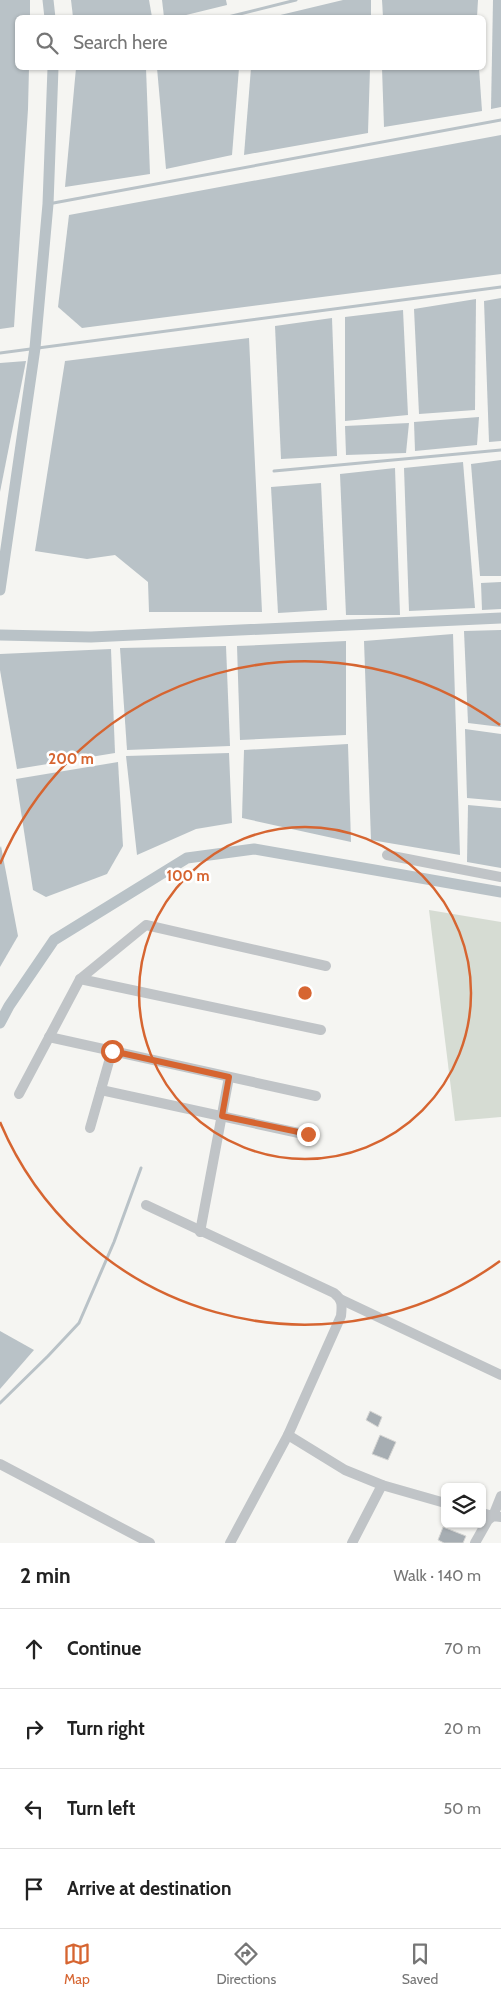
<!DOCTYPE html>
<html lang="en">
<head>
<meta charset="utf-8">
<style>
  :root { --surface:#fff; --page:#f2f2f2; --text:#222; --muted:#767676; --line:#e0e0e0; --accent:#d66531 }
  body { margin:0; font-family:Cabin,sans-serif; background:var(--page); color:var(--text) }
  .controls { position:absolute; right:15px; bottom:15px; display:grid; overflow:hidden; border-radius:8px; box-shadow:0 1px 4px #0004 }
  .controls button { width:45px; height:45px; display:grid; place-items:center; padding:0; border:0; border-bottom:1px solid var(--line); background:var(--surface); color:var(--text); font:25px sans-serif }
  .stop { position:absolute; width:15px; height:15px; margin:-11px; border:4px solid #d66531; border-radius:50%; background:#fff }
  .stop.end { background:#d66531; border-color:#fff; box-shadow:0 1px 5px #0008 }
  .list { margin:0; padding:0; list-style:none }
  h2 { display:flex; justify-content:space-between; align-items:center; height:65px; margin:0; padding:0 20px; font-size:21px }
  h2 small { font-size:16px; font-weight:400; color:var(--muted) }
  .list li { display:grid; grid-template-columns:32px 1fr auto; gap:15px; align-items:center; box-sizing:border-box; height:80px; padding:0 20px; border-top:1px solid var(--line) }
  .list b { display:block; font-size:19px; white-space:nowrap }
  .list em { font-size:16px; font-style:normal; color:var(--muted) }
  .icon { flex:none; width:28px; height:28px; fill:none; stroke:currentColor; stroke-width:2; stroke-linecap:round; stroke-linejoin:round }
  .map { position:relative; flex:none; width:501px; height:1543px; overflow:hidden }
  .search { position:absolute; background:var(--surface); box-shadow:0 1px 4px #0004; left:15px; right:15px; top:15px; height:55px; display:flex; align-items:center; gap:12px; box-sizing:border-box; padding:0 18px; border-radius:8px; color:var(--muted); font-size:19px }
  .sheet { height:385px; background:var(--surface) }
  nav { display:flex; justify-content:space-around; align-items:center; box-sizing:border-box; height:70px; border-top:1px solid var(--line); background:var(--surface); font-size:14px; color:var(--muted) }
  nav a { display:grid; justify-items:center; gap:2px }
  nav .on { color:var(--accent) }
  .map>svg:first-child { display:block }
  .green { fill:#d6dcd3 }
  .water { fill:#b9c2c7 }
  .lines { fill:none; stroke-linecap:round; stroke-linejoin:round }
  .stream { stroke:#b9c2c7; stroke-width:3 }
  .canal { stroke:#b9c2c7; stroke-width:11 }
  .building { fill:#a6adb2; stroke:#d6d6d4 }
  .minor { stroke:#c0c4c7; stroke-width:10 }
  .route { stroke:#d66531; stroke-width:6 }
  .ring { fill:none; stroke:#d66531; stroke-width:2.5 }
  .centre { fill:#d66531; stroke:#fff; stroke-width:2.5 }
  .ring-label { font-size:15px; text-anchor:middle; font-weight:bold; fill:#d66531; stroke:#fff; stroke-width:5; stroke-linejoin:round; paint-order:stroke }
</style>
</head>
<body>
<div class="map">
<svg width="501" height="1543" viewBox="0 0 501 1543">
  <rect width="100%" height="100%" fill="#f5f5f2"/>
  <polygon class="green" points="429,910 501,922 501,1117 455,1121"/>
  <g class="water">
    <polygon points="0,0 30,0 30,17 18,18 18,68 29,68 28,109 14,327 0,329"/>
    <polygon points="71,0 149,0 152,17 73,17"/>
    <polygon points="162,0 226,0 227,5 178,17 164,17"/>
    <polygon points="343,0 371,0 371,17 272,17"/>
    <polygon points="382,0 478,0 477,17 383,17"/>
    <polygon points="493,0 501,0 501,107 491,109"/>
    <polygon points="76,68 146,68 150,174 65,187"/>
    <polygon points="157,68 239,68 232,155 166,169"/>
    <polygon points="251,68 370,68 368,133 244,155"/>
    <polygon points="382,68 479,68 482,111 384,127"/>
    <polygon points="501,135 501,274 82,328 58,307 69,215"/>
    <polygon points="501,298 501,441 489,442 484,301"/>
    <polygon points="476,299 475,410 419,414 414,309"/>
    <polygon points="403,310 408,415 345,421 345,317"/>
    <polygon points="332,318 337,456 281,459 275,326"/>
    <polygon points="249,338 262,612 149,612 148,582 115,555 87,559 35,551 65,361"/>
    <polygon points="26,361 0,492 0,363"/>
    <polygon points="479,417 477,445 415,451 414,422"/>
    <polygon points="409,423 406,453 346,455 345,426"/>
    <polygon points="501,460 501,576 480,576 471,464"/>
    <polygon points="463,462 475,608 409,611 404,468"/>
    <polygon points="395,468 400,615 346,615 340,474"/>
    <polygon points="321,483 327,610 278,613 271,487"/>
    <polygon points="501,582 501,609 482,610 481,583"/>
    <polygon points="501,630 501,727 468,723 464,631"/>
    <polygon points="453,634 460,855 371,840 364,641"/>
    <polygon points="346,641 346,735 240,740 237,646"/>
    <polygon points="226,646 230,746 127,750 120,648"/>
    <polygon points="111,649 115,753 17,769 0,670 0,654"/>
    <polygon points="465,729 501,734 501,801 467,798"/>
    <polygon points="348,744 351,842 242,818 244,750"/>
    <polygon points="229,753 232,823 196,829 137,855 126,756"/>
    <polygon points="118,762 123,846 107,874 46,897 33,890 16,779"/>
    <polygon points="468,805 501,808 501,868 467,862"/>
    <polygon points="1,846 18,936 0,967 0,848"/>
    <polygon points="0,1331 34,1350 0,1389"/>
  </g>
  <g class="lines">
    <g class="stream">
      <polyline points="224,18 296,0"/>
      <polyline points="48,204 501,120"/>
      <polyline points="0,353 501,287"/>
      <polyline points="274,471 501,450"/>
      <polyline points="0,1403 48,1356 79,1323 114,1242 141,1168"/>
    </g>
    <g class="canal">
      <polyline points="48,0 50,18"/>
      <polyline points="0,590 35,348 48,204 53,68"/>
      <polyline points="0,635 91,637 501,618"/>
      <polyline points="0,1023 9,1006 54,940 187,858 254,849 501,892"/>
    </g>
  </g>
  <g class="building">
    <polygon points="370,1411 382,1417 378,1427 366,1420"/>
    <polygon points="380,1435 396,1442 388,1460 372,1454"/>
    <polygon points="443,1527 466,1536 463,1543 444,1543 438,1540"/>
  </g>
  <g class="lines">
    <g class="minor">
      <polyline points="387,855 501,877"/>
      <polyline points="80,979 321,1030"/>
      <polyline points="49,1037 316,1096"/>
      <polyline points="101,1090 308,1135"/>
      <polyline points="19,1094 80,979 146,925 326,966"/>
      <polyline points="90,1128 112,1051"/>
      <path d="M146,1205L334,1293C343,1300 342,1306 341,1316L288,1435L230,1543"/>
      <polyline points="200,1232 229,1077"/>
      <polyline points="340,1299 501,1375"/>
      <polyline points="288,1435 345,1470 382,1485 445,1503"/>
      <polyline points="0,1464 150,1543"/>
      <polyline points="482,1513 493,1516 501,1496"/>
      <polyline points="352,1543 382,1485"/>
      <polyline points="475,1543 488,1520 493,1516 501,1517"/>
    </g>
  </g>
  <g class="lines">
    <polyline class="route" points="112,1051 229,1077 222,1116 308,1134"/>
  </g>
  <g class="ring">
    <circle cx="305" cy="993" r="166"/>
    <path d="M500 1261A331 331 0 0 1 0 1122M0 864A331 331 0 0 1 500 725"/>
  </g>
  <circle cx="305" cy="993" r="8" class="centre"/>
  <g class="ring-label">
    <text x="71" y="764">200 m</text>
    <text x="188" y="881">100 m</text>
  </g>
</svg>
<div class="controls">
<button><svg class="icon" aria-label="layers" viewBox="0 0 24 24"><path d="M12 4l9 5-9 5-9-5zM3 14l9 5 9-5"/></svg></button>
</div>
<div class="stop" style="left:112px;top:1051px"></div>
<div class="stop end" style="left:308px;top:1134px"></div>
<div class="search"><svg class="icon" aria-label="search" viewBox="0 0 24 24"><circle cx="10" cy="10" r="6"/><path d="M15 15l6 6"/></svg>Search here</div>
</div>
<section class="sheet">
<h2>2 min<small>Walk · 140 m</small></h2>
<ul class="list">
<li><svg class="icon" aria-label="ahead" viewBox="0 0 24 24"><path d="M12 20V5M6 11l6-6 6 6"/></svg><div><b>Continue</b></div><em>70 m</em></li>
<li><svg class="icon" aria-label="right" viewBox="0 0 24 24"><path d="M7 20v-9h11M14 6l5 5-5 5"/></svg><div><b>Turn right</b></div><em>20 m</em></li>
<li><svg class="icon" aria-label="left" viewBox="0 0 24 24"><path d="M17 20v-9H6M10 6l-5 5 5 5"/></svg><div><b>Turn left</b></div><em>50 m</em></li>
<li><svg class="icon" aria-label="arrive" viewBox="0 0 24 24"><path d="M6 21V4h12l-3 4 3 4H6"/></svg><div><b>Arrive at destination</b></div></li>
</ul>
</section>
<nav>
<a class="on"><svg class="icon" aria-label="map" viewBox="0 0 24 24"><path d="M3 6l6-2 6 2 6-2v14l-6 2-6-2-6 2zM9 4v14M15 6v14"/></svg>Map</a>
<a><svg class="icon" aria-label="directions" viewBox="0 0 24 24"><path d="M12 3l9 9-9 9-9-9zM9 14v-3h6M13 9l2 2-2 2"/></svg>Directions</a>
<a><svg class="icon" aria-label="saved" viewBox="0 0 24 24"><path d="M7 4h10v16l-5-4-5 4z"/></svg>Saved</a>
</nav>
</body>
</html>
